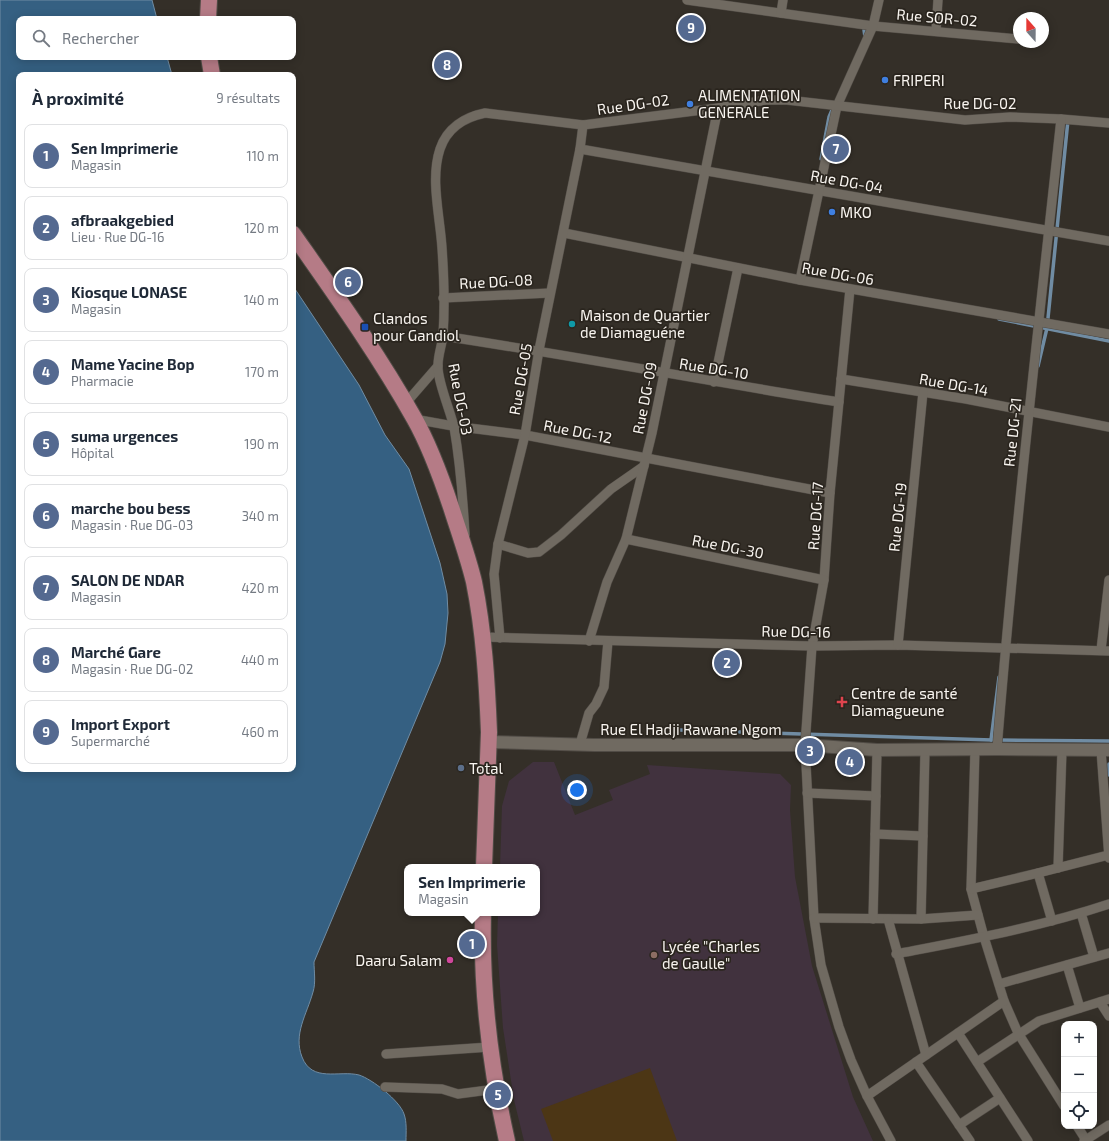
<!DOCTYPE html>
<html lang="fr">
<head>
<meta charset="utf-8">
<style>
  :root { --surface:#fff; --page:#f6f6f7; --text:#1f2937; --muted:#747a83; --line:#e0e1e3; --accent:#546990 }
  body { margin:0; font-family:"Exo 2",sans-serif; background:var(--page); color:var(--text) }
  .controls { position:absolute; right:12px; bottom:12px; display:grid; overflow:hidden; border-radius:8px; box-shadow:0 2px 10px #0003 }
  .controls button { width:36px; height:36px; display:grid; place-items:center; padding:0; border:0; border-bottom:1px solid var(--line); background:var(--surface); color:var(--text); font:20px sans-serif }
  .compass { position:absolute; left:1013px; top:12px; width:36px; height:36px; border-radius:50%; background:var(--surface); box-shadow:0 2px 10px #0003; rotate:339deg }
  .you { position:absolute; left:577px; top:790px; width:14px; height:14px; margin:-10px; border:3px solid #fff; border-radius:50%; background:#1a73e8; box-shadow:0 0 0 6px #1a73e833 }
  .badge { display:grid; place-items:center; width:26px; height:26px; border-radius:50%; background:var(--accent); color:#fff; font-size:13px; font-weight:700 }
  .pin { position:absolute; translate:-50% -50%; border:2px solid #fff; box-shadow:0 1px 4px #0006 }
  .popup { position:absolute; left:404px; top:864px; width:136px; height:52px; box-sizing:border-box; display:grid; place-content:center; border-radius:8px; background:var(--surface); filter:drop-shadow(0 1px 3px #0005); font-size:13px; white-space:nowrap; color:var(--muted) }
  .popup b { font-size:15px; color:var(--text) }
  .popup::after { content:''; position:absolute; left:50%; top:100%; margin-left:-8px; border:8px solid transparent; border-top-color:var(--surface) }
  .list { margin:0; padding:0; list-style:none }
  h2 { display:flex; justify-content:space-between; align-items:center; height:52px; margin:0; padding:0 16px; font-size:17px }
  h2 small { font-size:13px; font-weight:400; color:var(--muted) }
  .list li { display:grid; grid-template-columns:26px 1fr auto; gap:12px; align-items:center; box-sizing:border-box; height:64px; margin:0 8px 8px; padding:0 8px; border:1px solid var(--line); border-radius:8px }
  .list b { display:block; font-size:15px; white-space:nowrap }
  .list p { margin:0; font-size:13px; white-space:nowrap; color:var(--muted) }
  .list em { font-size:13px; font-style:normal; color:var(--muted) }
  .icon { flex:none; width:22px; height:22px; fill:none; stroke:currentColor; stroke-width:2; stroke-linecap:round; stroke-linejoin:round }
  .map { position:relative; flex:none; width:1109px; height:1141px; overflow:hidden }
  .search { position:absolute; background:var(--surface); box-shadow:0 2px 10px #0003; left:16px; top:16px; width:280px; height:44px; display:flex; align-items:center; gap:10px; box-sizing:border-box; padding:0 14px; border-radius:8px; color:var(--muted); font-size:15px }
  .panel { position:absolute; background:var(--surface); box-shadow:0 2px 10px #0003; left:16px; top:72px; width:280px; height:700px; border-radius:8px }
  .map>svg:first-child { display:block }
  .education { fill:#41323e }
  .green { fill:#4c3615 }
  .water { fill:#356082; stroke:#708ca3 }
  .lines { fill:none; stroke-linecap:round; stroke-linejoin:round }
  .stream { stroke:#708ca3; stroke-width:3.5 }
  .minor-casing { stroke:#514c46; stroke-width:10 }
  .tertiary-casing { stroke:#514c46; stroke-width:14 }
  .trunk-casing { stroke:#514c46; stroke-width:18 }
  .minor { stroke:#706a61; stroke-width:9 }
  .tertiary { stroke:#706a61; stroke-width:12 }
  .trunk { stroke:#b57b86; stroke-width:16 }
  .shop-dot { fill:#3f7fe0; stroke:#2a251e; stroke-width:1.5 }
  .culture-dot { fill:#0f9aa8; stroke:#2a251e; stroke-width:1.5 }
  .transit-dot { fill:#1a4fb4; stroke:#2a251e; stroke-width:1.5 }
  .health-dot { fill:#e0444e; stroke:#2a251e; stroke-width:1.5 }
  .service-dot { fill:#5c6f8a; stroke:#2a251e; stroke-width:1.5 }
  .education-dot { fill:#8d6e63; stroke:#2a251e; stroke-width:1.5 }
  .hotel-dot { fill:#d1479c; stroke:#2a251e; stroke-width:1.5 }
  .labels { text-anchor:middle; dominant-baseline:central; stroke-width:3.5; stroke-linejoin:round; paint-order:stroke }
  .street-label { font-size:15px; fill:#f8f4ef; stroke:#2a251e }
  .poi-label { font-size:15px; fill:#f8f4ef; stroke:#2a251e; text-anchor:start }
</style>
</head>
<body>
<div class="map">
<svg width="1109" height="1141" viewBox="0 0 1109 1141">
  <rect width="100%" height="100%" fill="#342f28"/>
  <polygon class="education" points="533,762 554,762 575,815 613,800 609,790 650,774 647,765 780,774 791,785 790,810 795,877 812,966 853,1097 873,1141 524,1141 514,1100 503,1028 497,945 498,913 537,913 537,867 500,867 502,806 509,781"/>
  <polygon class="green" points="650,1068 677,1141 553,1141 541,1109"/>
  <path class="water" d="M0,0H152L157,19H19V57H167L172,75H19V769H293V286L359,385L385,435L409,469L440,563L447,594L448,613L445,644L440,662L314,962C314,971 316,983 313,992C307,1014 293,1034 302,1057C312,1083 339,1070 359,1075C372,1079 400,1101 404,1114C407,1122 406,1132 406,1141H0Z"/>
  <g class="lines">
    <g class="stream">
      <polyline points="864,30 865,37"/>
      <polyline points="821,159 829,117 832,110"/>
      <polyline points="999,319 1109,341"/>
      <polyline points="1038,366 1047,328 1068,120"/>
      <polyline points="680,730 992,740"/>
      <polyline points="991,740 999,677"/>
      <polyline points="998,740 1109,741"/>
      <polyline points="1109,764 1109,775"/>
    </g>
    <defs>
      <g id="minor">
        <polyline points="687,0 873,26 1019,39"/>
        <polyline points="781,13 783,0"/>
        <polyline points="936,30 938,0"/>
        <polyline points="580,149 1109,241"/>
        <polyline points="564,233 800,280 1109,334"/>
        <polyline points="800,280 837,106 873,26 879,0"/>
        <polyline points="850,289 830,493 824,580 812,646 805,745 814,918 821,965 839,1027 851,1060 867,1096 891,1141"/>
        <polyline points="443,298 550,293"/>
        <path d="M443,336C575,356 707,381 839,402"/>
        <polyline points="841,379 966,399 1109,427"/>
        <polyline points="714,382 738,268"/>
        <polyline points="405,404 438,366"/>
        <polyline points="414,419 453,426 525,435 830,493"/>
        <path d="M465,535C463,499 460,462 454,427C450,410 437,380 438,365C438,355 442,345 443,335C445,307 444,277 442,248C440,216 430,179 440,149C447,128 465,117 485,113L583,125L718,108L766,100H787L965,120L1010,117L1061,119L1109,123"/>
        <polyline points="626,539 824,580"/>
        <polyline points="498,544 528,553 539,552 561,535 611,489 644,466"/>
        <polyline points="483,637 812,646 898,645 1109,651"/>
        <polyline points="500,638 494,574 498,544 525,435 539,350 580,149 583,125"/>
        <polyline points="589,641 607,582 626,539 652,433 718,108"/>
        <polyline points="898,645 923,392"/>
        <polyline points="1101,650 1109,580"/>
        <polyline points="580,744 589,713 596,704 604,687 608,641"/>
        <polyline points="975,749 971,889 984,937 1004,1001 1018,1033 1064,1106"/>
        <path d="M997,749C1014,538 1038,329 1061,119"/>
        <polyline points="1101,750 1109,858"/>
        <polyline points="807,793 876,796"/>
        <polyline points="875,834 923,836"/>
        <polyline points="1058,868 1062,750"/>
        <polyline points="1038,873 1052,921"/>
        <polyline points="971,889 1038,873 1108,855"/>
        <polyline points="1081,913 1094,957"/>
        <polyline points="814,918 921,919 978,915"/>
        <polyline points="873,919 877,750"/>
        <polyline points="888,919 926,1055"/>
        <polyline points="921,919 925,751"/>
        <path d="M896,954C968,940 1040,927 1109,904"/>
        <polyline points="1067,965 1080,1008"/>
        <polyline points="999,984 1109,953"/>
        <polyline points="1100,1002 1109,1016"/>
        <polyline points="958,1033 1028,1141"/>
        <polyline points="386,1054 490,1047"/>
        <polyline points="916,1062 970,1141"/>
        <polyline points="977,1062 1039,1021 1109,999"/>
        <polyline points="385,1087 442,1089 458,1094 496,1089"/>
        <polyline points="867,1096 1004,1001"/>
        <polyline points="959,1125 1000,1098"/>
        <polyline points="1077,1126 1086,1140"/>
        <polyline points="1084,1141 1109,1125"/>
      </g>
      <polyline id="tertiary" points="489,742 594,745 805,745 877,750 997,749 1109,750"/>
      <g id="trunk">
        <polyline points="208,19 209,0"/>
        <polyline points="209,57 212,75"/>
        <path d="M293,234C335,294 378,354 414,418C430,446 441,477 451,507C459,532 468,557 474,582C484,632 487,682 489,732L484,867"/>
        <path d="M483,913C481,990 490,1066 507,1141"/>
      </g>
    </defs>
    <use href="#minor" class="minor-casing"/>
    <use href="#tertiary" class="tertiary-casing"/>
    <use href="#trunk" class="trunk-casing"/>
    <use href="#minor" class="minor"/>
    <use href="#tertiary" class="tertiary"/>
    <use href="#trunk" class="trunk"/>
  </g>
  <g class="shop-dot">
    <circle cx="885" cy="80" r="4"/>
    <circle cx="690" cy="104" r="4"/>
    <circle cx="832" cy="212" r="4"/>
  </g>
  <circle class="culture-dot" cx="572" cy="324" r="4"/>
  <rect class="transit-dot" x="361" y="323" width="8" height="8" rx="2"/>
  <path class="health-dot" d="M840 696h4v4h4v4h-4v4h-4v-4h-4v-4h4z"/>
  <circle class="service-dot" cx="461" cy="768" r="4"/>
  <circle class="education-dot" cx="654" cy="955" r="4"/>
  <circle class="hotel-dot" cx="450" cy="960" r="4"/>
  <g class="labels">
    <g class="street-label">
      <text transform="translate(937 17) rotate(5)">Rue SOR-02</text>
      <text x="980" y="103">Rue DG-02</text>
      <text transform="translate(633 104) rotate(-8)">Rue DG-02</text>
      <text transform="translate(847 181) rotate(10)">Rue DG-04</text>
      <text transform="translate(838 273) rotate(10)">Rue DG-06</text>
      <text transform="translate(496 281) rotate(-3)">Rue DG-08</text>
      <text transform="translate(714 368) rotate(9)">Rue DG-10</text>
      <text transform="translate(520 379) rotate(-80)">Rue DG-05</text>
      <text transform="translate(954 384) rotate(10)">Rue DG-14</text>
      <text transform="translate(644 398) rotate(-79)">Rue DG-09</text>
      <text transform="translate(461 399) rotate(79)">Rue DG-03</text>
      <text transform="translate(578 431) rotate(11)">Rue DG-12</text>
      <text transform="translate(1012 432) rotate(-84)">Rue DG-21</text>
      <text transform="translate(815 516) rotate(-86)">Rue DG-17</text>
      <text transform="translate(897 517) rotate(-84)">Rue DG-19</text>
      <text transform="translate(728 546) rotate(11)">Rue DG-30</text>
      <text transform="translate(796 631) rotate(1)">Rue DG-16</text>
      <text x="691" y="729">Rue El Hadji Rawane Ngom</text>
    </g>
    <g class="poi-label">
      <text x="893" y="80">FRIPERI</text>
      <text x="698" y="95">ALIMENTATION<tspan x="698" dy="17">GENERALE</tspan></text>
      <text x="840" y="212">MKO</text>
      <text x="580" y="315">Maison de Quartier<tspan x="580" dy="17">de Diamaguéne</tspan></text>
      <text x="373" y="318">Clandos<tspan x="373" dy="17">pour Gandiol</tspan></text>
      <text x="851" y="693">Centre de santé<tspan x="851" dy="17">Diamagueune</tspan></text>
      <text x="469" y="768">Total</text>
      <text x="662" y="946">Lycée "Charles<tspan x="662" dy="17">de Gaulle"</tspan></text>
      <text x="442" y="960" text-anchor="end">Daaru Salam</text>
    </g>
  </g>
</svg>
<div class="controls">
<button>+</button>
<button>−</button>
<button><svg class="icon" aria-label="locate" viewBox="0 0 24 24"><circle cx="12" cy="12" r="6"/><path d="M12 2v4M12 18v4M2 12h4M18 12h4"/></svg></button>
</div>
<svg class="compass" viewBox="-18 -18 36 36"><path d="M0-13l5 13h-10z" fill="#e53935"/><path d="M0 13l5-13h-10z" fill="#747a83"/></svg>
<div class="you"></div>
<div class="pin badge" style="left:472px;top:944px">1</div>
<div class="popup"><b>Sen Imprimerie</b>Magasin</div>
<div class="pin badge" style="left:727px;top:663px">2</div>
<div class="pin badge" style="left:810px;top:751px">3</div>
<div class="pin badge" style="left:850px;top:762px">4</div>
<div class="pin badge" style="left:498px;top:1095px">5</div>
<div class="pin badge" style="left:348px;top:282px">6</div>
<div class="pin badge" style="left:836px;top:149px">7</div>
<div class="pin badge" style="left:447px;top:65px">8</div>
<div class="pin badge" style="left:691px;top:28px">9</div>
<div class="search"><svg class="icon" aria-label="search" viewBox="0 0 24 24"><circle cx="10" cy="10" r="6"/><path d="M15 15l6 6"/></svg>Rechercher</div>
<section class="panel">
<h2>À proximité<small>9 résultats</small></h2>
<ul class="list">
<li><span class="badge">1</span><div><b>Sen Imprimerie</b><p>Magasin</p></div><em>110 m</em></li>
<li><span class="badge">2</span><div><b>afbraakgebied</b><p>Lieu · Rue DG-16</p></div><em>120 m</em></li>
<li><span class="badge">3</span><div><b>Kiosque LONASE</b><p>Magasin</p></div><em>140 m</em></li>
<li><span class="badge">4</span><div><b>Mame Yacine Bop</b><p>Pharmacie</p></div><em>170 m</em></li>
<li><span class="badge">5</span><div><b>suma urgences</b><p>Hôpital</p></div><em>190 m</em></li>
<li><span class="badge">6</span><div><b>marche bou bess</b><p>Magasin · Rue DG-03</p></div><em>340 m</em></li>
<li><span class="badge">7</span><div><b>SALON DE NDAR</b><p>Magasin</p></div><em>420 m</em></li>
<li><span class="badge">8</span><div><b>Marché Gare</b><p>Magasin · Rue DG-02</p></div><em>440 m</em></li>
<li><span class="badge">9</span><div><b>Import Export</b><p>Supermarché</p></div><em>460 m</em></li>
</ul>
</section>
</div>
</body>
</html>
